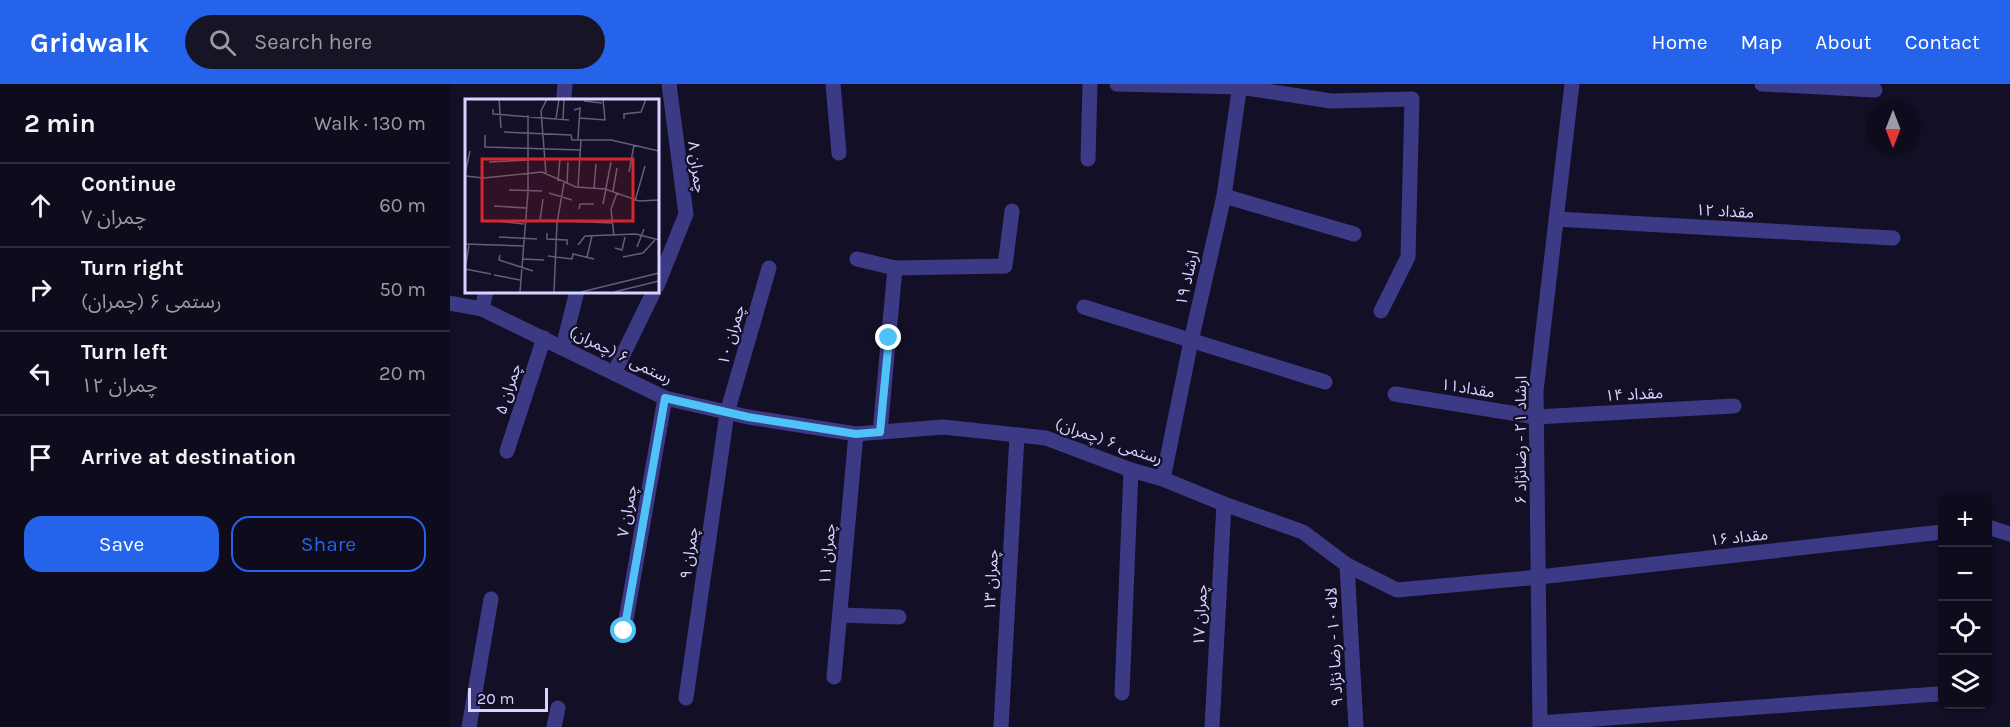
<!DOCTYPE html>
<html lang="en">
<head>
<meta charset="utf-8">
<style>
  :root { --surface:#0e0b1c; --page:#171425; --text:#f1f3f6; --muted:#9b9ba3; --line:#2e2b3b; --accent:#2563eb }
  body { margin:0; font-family:Karla,"Noto Sans Arabic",sans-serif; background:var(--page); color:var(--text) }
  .controls { position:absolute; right:18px; bottom:18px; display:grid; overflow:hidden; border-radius:12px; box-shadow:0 2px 4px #0004 }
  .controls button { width:54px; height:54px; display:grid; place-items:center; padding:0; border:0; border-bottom:2px solid var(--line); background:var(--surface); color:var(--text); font:30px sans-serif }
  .compass { position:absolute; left:1416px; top:18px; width:54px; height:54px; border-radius:50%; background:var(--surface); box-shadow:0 2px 4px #0004; rotate:180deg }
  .scale { position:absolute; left:18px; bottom:15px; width:80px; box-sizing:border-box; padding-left:6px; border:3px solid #d9d4ff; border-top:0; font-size:16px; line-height:21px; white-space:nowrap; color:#d9d4ff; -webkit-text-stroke:4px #130f26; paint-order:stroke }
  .stop { position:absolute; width:18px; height:18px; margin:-14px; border:4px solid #4fc3f7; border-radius:50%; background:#fff }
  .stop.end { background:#4fc3f7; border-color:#fff; box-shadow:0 2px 6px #0008 }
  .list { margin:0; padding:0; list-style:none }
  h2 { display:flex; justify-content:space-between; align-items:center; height:78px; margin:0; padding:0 24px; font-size:26px }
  h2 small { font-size:20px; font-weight:400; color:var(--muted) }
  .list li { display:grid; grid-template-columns:39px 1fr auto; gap:18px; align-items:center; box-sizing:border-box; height:84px; padding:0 24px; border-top:2px solid var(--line) }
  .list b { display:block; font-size:22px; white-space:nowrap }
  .list p { margin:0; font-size:20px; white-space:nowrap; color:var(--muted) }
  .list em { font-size:20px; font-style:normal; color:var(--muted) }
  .actions { display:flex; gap:12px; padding:18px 24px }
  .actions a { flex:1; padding:14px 0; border:2px solid var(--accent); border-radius:18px; text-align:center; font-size:21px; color:var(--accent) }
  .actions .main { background:var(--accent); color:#fff }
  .icon { flex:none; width:33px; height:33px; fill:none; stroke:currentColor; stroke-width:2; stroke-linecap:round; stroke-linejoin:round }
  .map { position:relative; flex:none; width:1560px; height:643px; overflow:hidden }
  header { display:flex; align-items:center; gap:36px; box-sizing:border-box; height:84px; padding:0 30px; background:var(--accent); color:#fff }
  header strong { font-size:28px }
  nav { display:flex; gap:33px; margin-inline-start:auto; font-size:21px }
  .search { width:420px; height:54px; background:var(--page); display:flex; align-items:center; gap:15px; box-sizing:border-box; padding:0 21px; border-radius:33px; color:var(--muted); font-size:22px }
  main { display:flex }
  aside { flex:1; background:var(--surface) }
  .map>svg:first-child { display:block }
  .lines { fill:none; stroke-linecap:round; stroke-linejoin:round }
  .minor { stroke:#3d3a85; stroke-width:15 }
  .route { stroke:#4fc3f7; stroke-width:8 }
  .labels { text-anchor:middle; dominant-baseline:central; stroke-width:4.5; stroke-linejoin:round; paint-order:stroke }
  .street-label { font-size:16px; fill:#d9d4ff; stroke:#130f26 }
  .inset-road { fill:none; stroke:#625e7d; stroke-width:1.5 }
  .view { fill:#d62828; fill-opacity:0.15; stroke:#d62828; stroke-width:3 }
  .inset-edge { fill:none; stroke:#d9d4ff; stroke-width:3 }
</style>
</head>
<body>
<header>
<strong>Gridwalk</strong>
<div class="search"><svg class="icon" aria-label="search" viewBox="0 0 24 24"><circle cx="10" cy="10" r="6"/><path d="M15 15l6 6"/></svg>Search here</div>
<nav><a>Home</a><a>Map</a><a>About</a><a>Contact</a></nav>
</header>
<main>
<aside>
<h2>2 min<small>Walk · 130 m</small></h2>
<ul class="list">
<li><svg class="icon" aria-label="ahead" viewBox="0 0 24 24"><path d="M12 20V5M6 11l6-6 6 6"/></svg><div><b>Continue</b><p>چمران ۷</p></div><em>60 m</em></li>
<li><svg class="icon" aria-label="right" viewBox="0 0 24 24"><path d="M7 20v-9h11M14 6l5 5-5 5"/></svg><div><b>Turn right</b><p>رستمی ۶ (چمران)</p></div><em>50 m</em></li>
<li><svg class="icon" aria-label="left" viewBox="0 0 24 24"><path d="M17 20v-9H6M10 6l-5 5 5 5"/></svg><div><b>Turn left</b><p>چمران ۱۲</p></div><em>20 m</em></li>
<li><svg class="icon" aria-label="arrive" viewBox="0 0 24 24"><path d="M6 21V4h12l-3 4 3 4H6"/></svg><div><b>Arrive at destination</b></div></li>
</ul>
<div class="actions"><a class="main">Save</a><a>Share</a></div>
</aside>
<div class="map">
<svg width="1560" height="643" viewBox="0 0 1560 643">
  <rect width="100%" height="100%" fill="#130f26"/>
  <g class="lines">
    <g class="minor">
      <polyline points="383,0 389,69"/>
      <polyline points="667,0 790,3 881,17 962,15 958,173 931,227"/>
      <polyline points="1312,0 1425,6"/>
      <polyline points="114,13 115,0"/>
      <polyline points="638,75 640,0"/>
      <polyline points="774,112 904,150"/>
      <polyline points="1106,135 1443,154"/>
      <polyline points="407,175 445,184 555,182 562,127"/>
      <polyline points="207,202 236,130 219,0"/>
      <polyline points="0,219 32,225 215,314 298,333 406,350 493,343 596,354 681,386 713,395 774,420 853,448 897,481 947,506 1089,493 1492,448"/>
      <polyline points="634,223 875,298"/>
      <polyline points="32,225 36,207"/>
      <polyline points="113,263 127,207"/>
      <polyline points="164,289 204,207"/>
      <polyline points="945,310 1086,333 1284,322"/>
      <polyline points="430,348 445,184"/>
      <polyline points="57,367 94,254"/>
      <polyline points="713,395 741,257 774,112 790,0"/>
      <polyline points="1538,443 1560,450"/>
      <polyline points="897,481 906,643"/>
      <polyline points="390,531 449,533"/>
      <polyline points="174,547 215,314"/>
      <polyline points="384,593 406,350"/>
      <polyline points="672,609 681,386"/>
      <polyline points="236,614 277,329 319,184"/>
      <polyline points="1090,639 1487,610"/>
      <polyline points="19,643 41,515"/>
      <polyline points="104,643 108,624"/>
      <polyline points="551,643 567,351"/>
      <polyline points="762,643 774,420"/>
      <polyline points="1090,643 1086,307 1122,0"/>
    </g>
  </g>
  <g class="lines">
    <polyline class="route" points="174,547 215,314 298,333 406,350 430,348 439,254"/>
  </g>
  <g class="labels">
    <g class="street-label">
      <text transform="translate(247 83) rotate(82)">چمران ۸</text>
      <text transform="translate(1275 127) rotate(3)">مقداد ۱۲</text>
      <text transform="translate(737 194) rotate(-77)">ارشاد ۱۹</text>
      <text transform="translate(281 251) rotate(-74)">چمران ۱۰</text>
      <text transform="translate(171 271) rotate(26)">رستمی ۶ (چمران)</text>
      <text transform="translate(1018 304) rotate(9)">مقداد۱۱</text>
      <text transform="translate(58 305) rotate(-72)">چمران ۵</text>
      <text transform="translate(1184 310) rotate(-3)">مقداد ۱۴</text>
      <text transform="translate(1070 356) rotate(-90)">ارشاد ۲۱ - رضانژاد ۶</text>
      <text transform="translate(659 357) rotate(19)">رستمی ۶ (چمران)</text>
      <text transform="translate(177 427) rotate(-80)">چمران ۷</text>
      <text transform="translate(1289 453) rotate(-6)">مقداد ۱۶</text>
      <text transform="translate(239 469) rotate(-82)">چمران ۹</text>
      <text transform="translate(377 470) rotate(-85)">چمران ۱۱</text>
      <text transform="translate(541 496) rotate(-87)">چمران ۱۳</text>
      <text transform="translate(750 531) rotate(-87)">چمران ۱۷</text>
      <text transform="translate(884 563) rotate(-93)">لاله ۱۰ - رضا نژاد ۹</text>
    </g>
  </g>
  <g transform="translate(15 15)">
    <rect width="194" height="194" fill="#130f26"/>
    <path class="inset-road" d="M34,0L36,29M119,2L137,4M28,10V15L104,21M109,11L115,9L113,40M114,19L140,21L138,0M91,20L94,0M159,20V15L176,13L181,0M98,21L99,0M39,33L106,36L107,41H146L194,52M20,36V48L115,51M24,63L62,61M164,73L169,46M0,75L5,52M81,75L76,12L82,0M0,77L19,79L77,73L111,88L140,90L174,102L194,101M93,82L95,60M102,85L103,63M113,88L116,40M129,89L131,65M44,91L77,92M148,92L152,69M84,94L107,101M78,100L75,121L147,124M170,102L180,67M138,105L146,63M29,107L61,109M114,110L115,105H129M30,122L59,125M82,134V140L102,141V146M149,137L146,110L152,94M34,138L72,140M0,145L59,147M113,146L120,137L171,135L194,141M172,148L179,130M150,149L157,151L160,138M35,156L34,161L68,172M83,157L107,160L108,155L129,160M122,158L127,137M158,158L178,154L190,141M58,160L79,161M0,170L26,175M0,170L4,146M29,176L55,181M55,193L63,93V16M89,193L92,124L99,84M116,193L194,174M149,193L194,182"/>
    <path class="view" d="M17,60H168V122H17Z"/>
    <rect width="194" height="194" class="inset-edge"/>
  </g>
</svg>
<div class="controls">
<button>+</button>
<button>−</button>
<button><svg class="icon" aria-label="locate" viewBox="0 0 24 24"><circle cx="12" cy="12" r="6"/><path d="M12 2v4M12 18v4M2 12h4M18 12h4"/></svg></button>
<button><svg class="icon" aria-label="layers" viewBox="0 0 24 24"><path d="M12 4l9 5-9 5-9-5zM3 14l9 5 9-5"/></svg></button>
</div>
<svg class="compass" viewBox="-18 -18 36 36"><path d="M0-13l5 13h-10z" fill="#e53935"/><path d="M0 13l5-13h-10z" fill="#9b9ba3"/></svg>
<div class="scale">20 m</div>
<div class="stop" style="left:174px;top:547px"></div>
<div class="stop end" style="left:439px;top:254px"></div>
</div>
</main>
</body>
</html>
